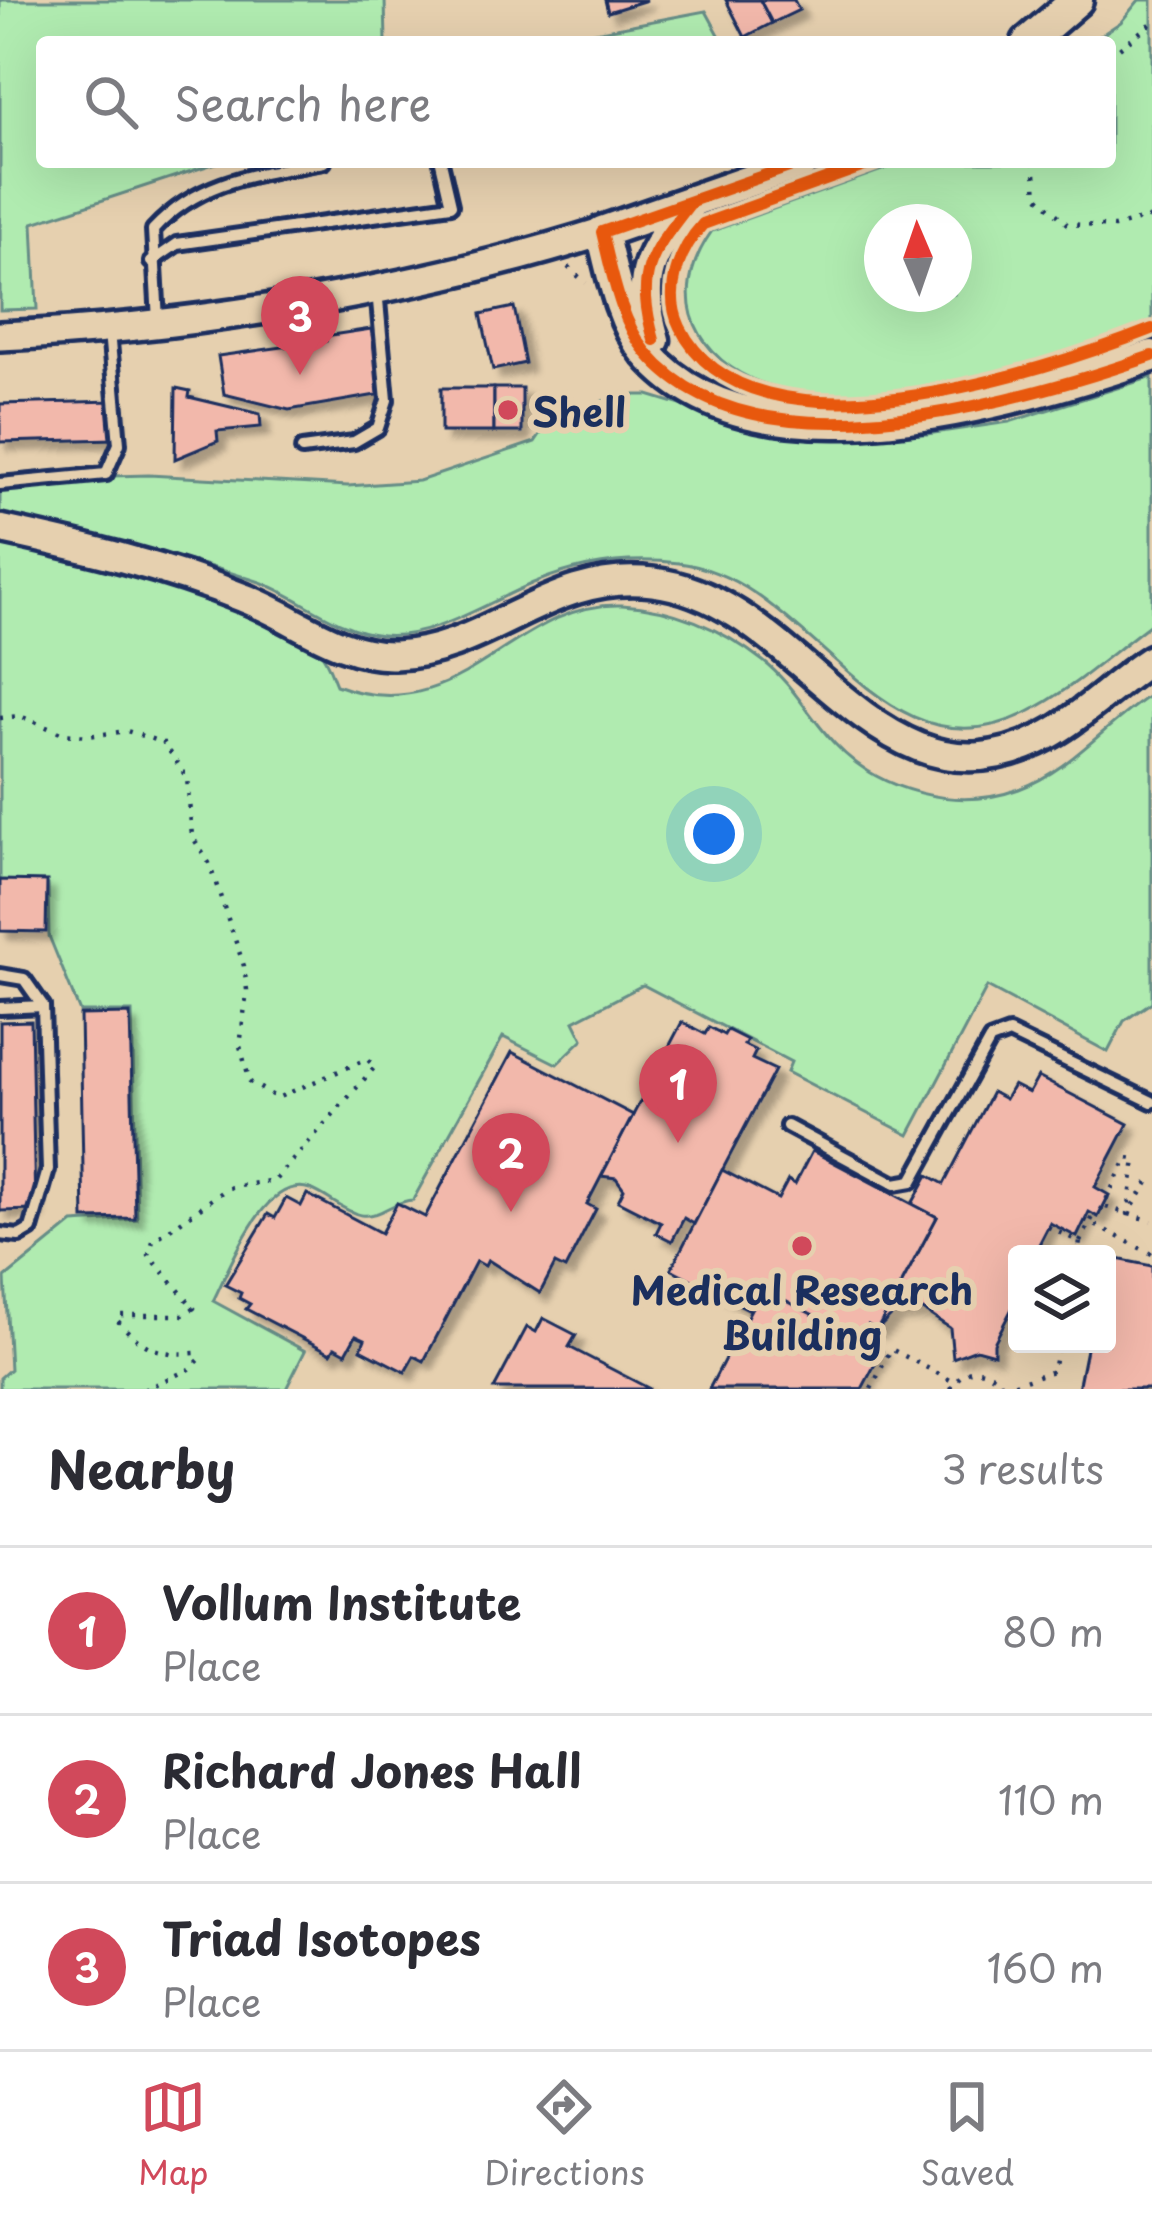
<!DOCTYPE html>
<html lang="en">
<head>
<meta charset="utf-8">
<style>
  :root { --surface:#fff; --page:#f2f2f3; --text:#2b2b33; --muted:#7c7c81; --line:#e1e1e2; --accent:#d1495b }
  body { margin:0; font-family:"Playpen Sans",sans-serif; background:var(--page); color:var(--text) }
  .controls { position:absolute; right:36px; bottom:36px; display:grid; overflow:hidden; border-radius:12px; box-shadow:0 12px 48px #0002 }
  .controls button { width:108px; height:108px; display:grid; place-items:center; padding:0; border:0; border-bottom:3px solid var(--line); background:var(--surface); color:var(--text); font:60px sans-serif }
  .compass { position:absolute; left:864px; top:204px; width:108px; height:108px; border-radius:50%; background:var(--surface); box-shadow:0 12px 48px #0002; rotate:358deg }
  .you { position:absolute; left:714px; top:834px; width:42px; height:42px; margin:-30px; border:9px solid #fff; border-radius:50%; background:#1a73e8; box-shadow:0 0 0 18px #1a73e833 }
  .badge { display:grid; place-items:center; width:78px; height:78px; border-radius:50%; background:var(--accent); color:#fff; font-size:39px; font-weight:700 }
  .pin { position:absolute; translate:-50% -99px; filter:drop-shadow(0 3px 6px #0008) }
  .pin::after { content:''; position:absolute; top:63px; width:42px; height:36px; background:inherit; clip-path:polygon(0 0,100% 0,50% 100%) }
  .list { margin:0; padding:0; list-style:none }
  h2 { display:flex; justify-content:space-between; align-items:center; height:156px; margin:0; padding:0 48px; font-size:51px }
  h2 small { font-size:39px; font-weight:400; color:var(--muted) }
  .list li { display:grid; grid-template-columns:78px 1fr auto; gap:36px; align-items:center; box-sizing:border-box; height:168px; padding:0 48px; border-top:3px solid var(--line) }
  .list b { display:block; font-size:45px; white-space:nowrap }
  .list p { margin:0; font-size:39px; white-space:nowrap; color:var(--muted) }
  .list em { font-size:39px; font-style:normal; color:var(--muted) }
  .icon { flex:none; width:66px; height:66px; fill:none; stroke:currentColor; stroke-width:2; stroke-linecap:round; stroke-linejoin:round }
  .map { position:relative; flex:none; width:1152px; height:1389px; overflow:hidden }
  .search { position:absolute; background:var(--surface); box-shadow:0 12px 48px #0002; left:36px; right:36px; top:36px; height:132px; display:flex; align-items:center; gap:30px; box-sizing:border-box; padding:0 42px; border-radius:12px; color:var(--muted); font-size:45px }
  .sheet { height:660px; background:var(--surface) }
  nav { display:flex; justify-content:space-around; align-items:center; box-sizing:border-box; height:168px; border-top:3px solid var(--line); background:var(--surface); font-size:33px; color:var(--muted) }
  nav a { display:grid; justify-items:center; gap:6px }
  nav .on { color:var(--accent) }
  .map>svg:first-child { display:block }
  .green { fill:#b0ebb0; stroke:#668d87; stroke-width:3; fill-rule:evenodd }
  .building { fill:#f2b8ab; stroke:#1b2f5e; stroke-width:3; filter:url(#shadow) }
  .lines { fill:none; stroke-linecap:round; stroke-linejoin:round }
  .service-casing { stroke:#1b2f5e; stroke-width:20 }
  .tertiary-casing { stroke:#1b2f5e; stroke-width:36 }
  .secondary-casing { stroke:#1b2f5e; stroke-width:39 }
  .path { stroke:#1b2f5e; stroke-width:4.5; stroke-dasharray:3 9; stroke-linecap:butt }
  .service { stroke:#e6d0af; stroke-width:10 }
  .tertiary { stroke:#e6d0af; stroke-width:27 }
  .secondary { stroke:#e6d0af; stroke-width:30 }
  .path-bridge { stroke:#1b2f5e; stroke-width:4.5; stroke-dasharray:3 9; stroke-linecap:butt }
  .cycleway-casing { stroke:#e6d0af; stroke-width:20 }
  .cycleway { stroke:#e8590c; stroke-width:12 }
  .poi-dot { fill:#d1495b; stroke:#e6d0af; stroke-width:4.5 }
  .labels { text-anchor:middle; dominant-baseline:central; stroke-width:12; stroke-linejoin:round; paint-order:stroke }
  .poi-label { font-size:39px; font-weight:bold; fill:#1b2f5e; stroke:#e6d0af; text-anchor:start }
</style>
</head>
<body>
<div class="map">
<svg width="1152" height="1389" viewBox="0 0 1152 1389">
  <defs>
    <filter id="shadow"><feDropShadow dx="8" dy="8" stdDeviation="3" flood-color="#0004"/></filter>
  </defs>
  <rect width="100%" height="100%" fill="#e6d0af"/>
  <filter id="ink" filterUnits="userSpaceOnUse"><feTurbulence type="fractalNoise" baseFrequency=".00833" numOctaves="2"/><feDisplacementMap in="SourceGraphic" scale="24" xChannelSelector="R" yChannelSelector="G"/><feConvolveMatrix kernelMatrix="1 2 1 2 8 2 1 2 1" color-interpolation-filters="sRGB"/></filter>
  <g filter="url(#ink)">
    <g class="green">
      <polygon points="0,0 385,0 386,42 42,42 42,162 219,162 33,223 37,309 0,310"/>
      <path d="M1139,0H1152V324C1049,359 772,458 700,334C680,300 690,262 712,231L904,162H1110V42H1091L1121,22ZM882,222H954V294H882Z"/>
      <polygon points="706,11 723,42 481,42 590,33"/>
      <path d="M1152,377V623C1111,653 1071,691 1026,713C879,786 813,579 679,563C630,557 582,563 536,582C491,600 433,640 382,635C336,631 299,595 257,581C173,553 87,537 0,518V479L149,475L348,486L419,481L535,442L550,420L619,395H648L753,427L835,435L927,434L1009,422Z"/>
      <path d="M0,544C71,561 273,601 319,651C328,660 331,674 336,685C461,733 511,601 622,605C674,608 722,629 763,661C792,683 810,718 835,744C880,792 957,812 1019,789C1071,770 1106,723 1152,694V1002L1124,1021L1108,1052L987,987L909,1135L787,1072L791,1062L643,985L574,1021L583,1039L557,1064L503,1037L413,1200C394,1200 380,1218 361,1215C344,1212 327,1195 310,1189C264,1173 229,1270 213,1301L305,1351L286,1389H0V1378L10,1369L5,1278L73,1223L137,1219L132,1012H80L49,936L48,885L0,884Z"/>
    </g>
    <g class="building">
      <polygon points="605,0 647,0 608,12"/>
      <polygon points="726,0 760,0 772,23 745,37"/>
      <polygon points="760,0 794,0 799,10 772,23"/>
      <polygon points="514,307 525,363 493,370 481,314"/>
      <polygon points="371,329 382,394 289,410 224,394 218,356 326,341 325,336"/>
      <polygon points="176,388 190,391 189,397 260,414 261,427 217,431 218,441 175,459"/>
      <rect x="441" y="388" width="53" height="44"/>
      <rect x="494" y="388" width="28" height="44"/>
      <polygon points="114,401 115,439 0,442 0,404"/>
      <polygon points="0,880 47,881 46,932 0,931"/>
      <polygon points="130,1014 135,1218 84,1219 80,1015"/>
      <polygon points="31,1021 35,1210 0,1211 0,1022"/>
      <polygon points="682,1022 705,1034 709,1027 724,1035 727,1030 747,1040 744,1045 756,1051 752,1059 775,1070 694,1224 684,1218 672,1241 656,1233 661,1223 618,1201 624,1189 616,1178 601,1176"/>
      <polygon points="512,1052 633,1115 587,1204 596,1209 565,1269 555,1264 540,1293 488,1260 485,1266 476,1261 424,1361 414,1356 405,1372 361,1349 365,1339 356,1335 346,1353 335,1347 331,1353 246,1309 250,1304 239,1298 241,1293 225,1285 268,1214 275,1218 286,1198 301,1206 307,1194 381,1233 397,1203 425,1217"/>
      <polygon points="1038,1077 1128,1124 1095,1187 1109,1195 1098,1217 1089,1212 1077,1237 1050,1223 1034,1254 1017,1254 1017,1299 994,1343 994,1354 976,1349 953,1358 950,1328 923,1310 895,1312 877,1330 937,1217 912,1204 928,1175 944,1184 992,1092 1005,1099 1013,1085 1029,1093"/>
      <polygon points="812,1151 937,1217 877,1330 868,1325 860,1340 762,1288 750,1310 671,1269 722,1170 778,1199 788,1180 795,1184"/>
      <polygon points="1107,1257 1152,1266 1152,1389 1078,1389 1087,1344 1107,1344"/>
      <polygon points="762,1288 882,1351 862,1389 709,1389"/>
      <polygon points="543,1318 576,1335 569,1347 650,1389 494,1389 527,1327 536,1332"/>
    </g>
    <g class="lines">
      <defs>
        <g id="service">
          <polyline points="151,262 177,244 451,205 441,162"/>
          <path d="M158,321L153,230C200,179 258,174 324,162"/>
          <polyline points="302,449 354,442 378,428 387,400 377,290"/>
          <polyline points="0,484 106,474 119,444 109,331"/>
          <polyline points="0,975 24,979 43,1006 48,1170 31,1229 19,1236 0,1234"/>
          <polyline points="0,1008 43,1006"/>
          <polyline points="787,1126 895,1184 912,1181 990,1040 1009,1033 1152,1102"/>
        </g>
        <g id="tertiary">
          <path d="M0,336C193,328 418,290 602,232"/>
          <path d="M0,529C83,547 165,566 244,598C295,617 339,657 395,655C488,652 551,569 653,582C806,600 878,829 1050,734C1086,714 1117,681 1152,659"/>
        </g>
        <g id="secondary">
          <polyline points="1028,42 1077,0"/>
          <path d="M803,162L602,232C612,272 620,320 646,352C753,481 1021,401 1152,356"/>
          <path d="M654,340C635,272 650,255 691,202"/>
        </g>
      </defs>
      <use href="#service" class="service-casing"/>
      <use href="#tertiary" class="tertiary-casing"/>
      <use href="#secondary" class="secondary-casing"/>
      <g class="path">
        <polyline points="1110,55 1152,23"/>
        <polyline points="1034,162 1037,195 1067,224 1114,227 1152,217"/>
        <polyline points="824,180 875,162"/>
        <polyline points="568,267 586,283"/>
        <polyline points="683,331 703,361"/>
        <path d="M0,718L20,716L63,734L88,736L127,731L164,743L187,778L192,836L209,863L244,966L247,990L240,1046L250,1082L277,1098L367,1059L375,1067L275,1180L228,1188L153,1241L149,1255L194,1308L183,1315H119L117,1320C141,1347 158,1356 195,1353L199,1360L190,1369L145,1389"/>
        <polyline points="1106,1207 1152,1221"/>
        <polyline points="1101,1210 1127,1158 1135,1159 1128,1214 1152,1176"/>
        <polyline points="1048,1227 1080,1242 1078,1254"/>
        <polyline points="1080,1242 1094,1215"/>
        <polyline points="1003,1387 1053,1371 1058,1344"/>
        <polyline points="871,1389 891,1349 954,1382"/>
        <path d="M951,1389C963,1365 987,1364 1002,1385"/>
      </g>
      <use href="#service" class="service"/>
      <use href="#tertiary" class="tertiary"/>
      <use href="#secondary" class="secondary"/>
      <polyline class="path-bridge" points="1085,1220 1152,1254"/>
      <defs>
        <g id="cycleway">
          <path d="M803,162L602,232C612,272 620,320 646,352C753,481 1021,401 1152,356"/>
          <path d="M875,162L703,224C679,250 663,292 680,327C749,469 1043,372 1152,329"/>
          <path d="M654,340C635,272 650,255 691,202"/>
        </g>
      </defs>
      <use href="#cycleway" class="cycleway-casing"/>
      <use href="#cycleway" class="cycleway"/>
    </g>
  </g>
  <g class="poi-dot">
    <circle cx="508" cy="410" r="12"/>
    <circle cx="802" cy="1246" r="12"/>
  </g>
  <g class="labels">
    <g class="poi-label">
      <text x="532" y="410">Shell</text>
      <text x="802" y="1288" text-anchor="middle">Medical Research<tspan x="802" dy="45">Building</tspan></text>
    </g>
  </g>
</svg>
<div class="controls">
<button><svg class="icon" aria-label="layers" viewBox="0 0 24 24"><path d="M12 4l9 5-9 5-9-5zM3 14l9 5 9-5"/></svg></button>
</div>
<svg class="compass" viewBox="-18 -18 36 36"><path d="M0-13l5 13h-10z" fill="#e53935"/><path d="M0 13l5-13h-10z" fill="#7c7c81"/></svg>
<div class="you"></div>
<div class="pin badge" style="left:678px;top:1143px">1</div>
<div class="pin badge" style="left:511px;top:1212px">2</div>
<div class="pin badge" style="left:300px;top:375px">3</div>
<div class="search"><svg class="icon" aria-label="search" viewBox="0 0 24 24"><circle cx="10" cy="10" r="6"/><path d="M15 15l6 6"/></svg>Search here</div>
</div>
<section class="sheet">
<h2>Nearby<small>3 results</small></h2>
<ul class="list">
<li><span class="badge">1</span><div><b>Vollum Institute</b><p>Place</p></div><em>80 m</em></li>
<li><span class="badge">2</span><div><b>Richard Jones Hall</b><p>Place</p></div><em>110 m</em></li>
<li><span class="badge">3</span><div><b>Triad Isotopes</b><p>Place</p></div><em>160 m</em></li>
</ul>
</section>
<nav>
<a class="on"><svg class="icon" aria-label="map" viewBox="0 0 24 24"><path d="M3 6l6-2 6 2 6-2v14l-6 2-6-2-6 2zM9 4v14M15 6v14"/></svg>Map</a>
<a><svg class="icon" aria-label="directions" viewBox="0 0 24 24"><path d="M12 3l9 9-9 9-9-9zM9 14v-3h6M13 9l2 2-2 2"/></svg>Directions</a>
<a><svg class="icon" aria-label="saved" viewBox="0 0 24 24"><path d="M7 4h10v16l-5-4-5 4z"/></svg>Saved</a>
</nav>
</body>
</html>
